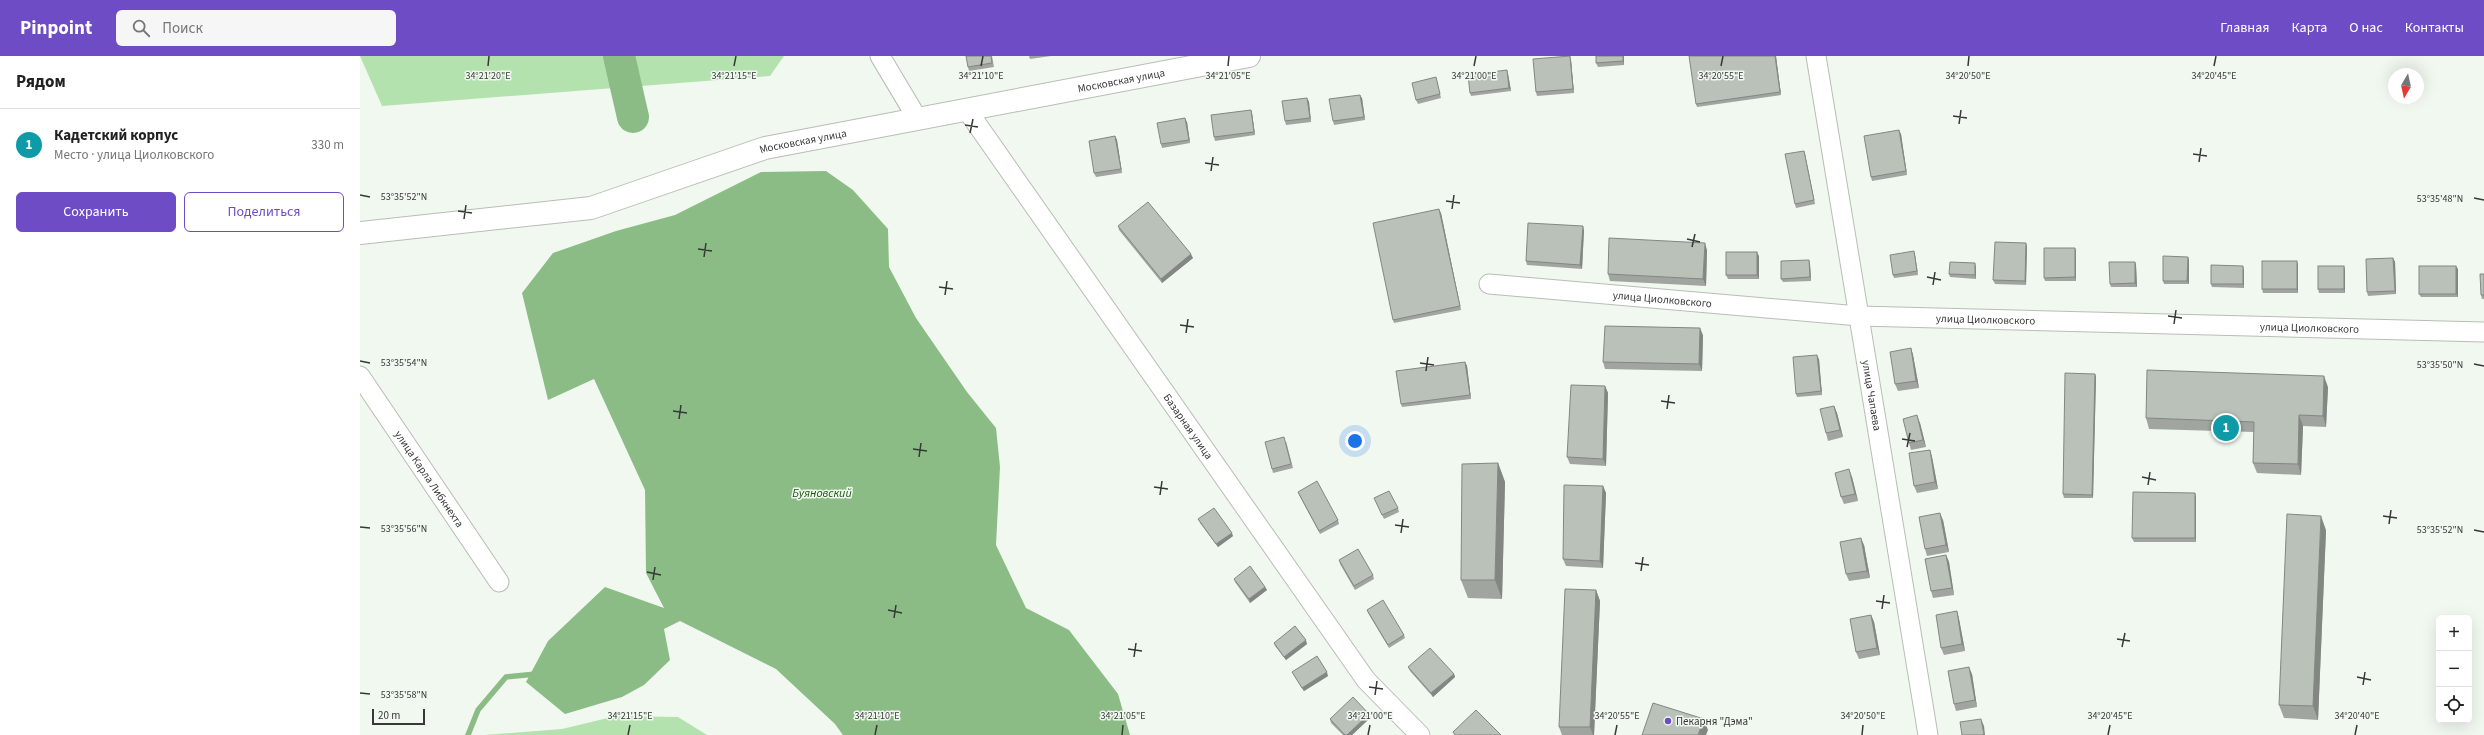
<!DOCTYPE html>
<html lang="ru">
<head>
<meta charset="utf-8">
<style>
  :root { --surface:#fff; --page:#f6f6f6; --text:#222; --muted:#767676; --line:#e0e0e0; --accent:#6e4cc5 }
  body { margin:0; font-family:"Source Sans 3",sans-serif; background:var(--page); color:var(--text) }
  .controls { position:absolute; right:12px; bottom:12px; display:grid; overflow:hidden; border-radius:6px; box-shadow:0 4px 16px #0002 }
  .controls button { width:36px; height:36px; display:grid; place-items:center; padding:0; border:0; border-bottom:1px solid var(--line); background:var(--surface); color:var(--text); font:20px sans-serif }
  .compass { position:absolute; left:2028px; top:12px; width:36px; height:36px; border-radius:50%; background:var(--surface); box-shadow:0 4px 16px #0002; rotate:189deg }
  .scale { position:absolute; left:12px; bottom:10px; width:53px; box-sizing:border-box; padding-left:4px; border:2px solid #363936; border-top:0; font-size:11px; line-height:14px; white-space:nowrap; color:#363936; -webkit-text-stroke:3px #f1f8f0; paint-order:stroke }
  .you { position:absolute; left:995px; top:385px; width:14px; height:14px; margin:-10px; border:3px solid #fff; border-radius:50%; background:#1a73e8; box-shadow:0 0 0 6px #1a73e833 }
  .badge { display:grid; place-items:center; width:26px; height:26px; border-radius:50%; background:var(--accent); color:#fff; font-size:13px; font-weight:700 }
  .pin { position:absolute; translate:-50% -50%; border:2px solid #fff; box-shadow:0 1px 4px #0006 }
  .list { margin:0; padding:0; list-style:none }
  h2 { display:flex; justify-content:space-between; align-items:center; height:52px; margin:0; padding:0 16px; font-size:17px }
  h2 small { font-size:13px; font-weight:400; color:var(--muted) }
  .list li { display:grid; grid-template-columns:26px 1fr auto; gap:12px; align-items:center; box-sizing:border-box; height:72px; padding:0 16px; border-top:1px solid var(--line) }
  .list b { display:block; font-size:15px; white-space:nowrap }
  .list p { margin:0; font-size:13px; white-space:nowrap; color:var(--muted) }
  .list em { font-size:13px; font-style:normal; color:var(--muted) }
  .actions { display:flex; gap:8px; padding:12px 16px }
  .actions a { flex:1; padding:9px 0; border:1px solid var(--accent); border-radius:6px; text-align:center; font-size:14px; color:var(--accent) }
  .actions .main { background:var(--accent); color:#fff }
  .icon { flex:none; width:22px; height:22px; fill:none; stroke:currentColor; stroke-width:2; stroke-linecap:round; stroke-linejoin:round }
  .map { position:relative; flex:none; width:2124px; height:679px; overflow:hidden }
  header { display:flex; align-items:center; gap:24px; box-sizing:border-box; height:56px; padding:0 20px; background:var(--accent); color:#fff }
  header strong { font-size:19px }
  nav { display:flex; gap:22px; margin-inline-start:auto; font-size:14px }
  .search { width:280px; height:36px; background:var(--page); display:flex; align-items:center; gap:10px; box-sizing:border-box; padding:0 14px; border-radius:6px; color:var(--muted); font-size:15px }
  main { display:flex }
  aside { flex:1; background:var(--surface) }
  .map>svg:first-child { display:block }
  .green { fill:#b4e2ae }
  .water { fill:#8cbc86 }
  .lines { fill:none; stroke-linecap:round; stroke-linejoin:round }
  .stream { stroke:#8cbc86; stroke-width:5.5 }
  .river { stroke:#8cbc86; stroke-width:32 }
  .street-casing { stroke:#b7beb6; stroke-width:21 }
  .secondary-casing { stroke:#b7beb6; stroke-width:24 }
  .street { stroke:#fff; stroke-width:19 }
  .secondary { stroke:#fff; stroke-width:22 }
  .wall { fill:#a0a69f }
  .shaded-wall { fill:#828782 }
  .building { fill:#bac1b9; stroke:#828782 }
  .ticks { fill:none; stroke:#363936; stroke-width:1.5 }
  .poi-dot { fill:#6e4cc5; stroke:#f1f8f0; stroke-width:1.5 }
  .labels { text-anchor:middle; dominant-baseline:central; stroke-width:3; stroke-linejoin:round; paint-order:stroke }
  .street-label { font-size:11px; fill:#363936; stroke:#f1f8f0 }
  .poi-label { font-size:11px; fill:#363936; stroke:#f1f8f0; text-anchor:start }
  .water-label { font-size:12px; font-style:italic; fill:#17580f; stroke:#f1f8f0 }
  .ticks-label { font-size:10px; text-anchor:middle; fill:#363936; stroke:#f1f8f0; stroke-width:3; stroke-linejoin:round; paint-order:stroke }
</style>
</head>
<body>
<header>
<strong>Pinpoint</strong>
<div class="search"><svg class="icon" aria-label="search" viewBox="0 0 24 24"><circle cx="10" cy="10" r="6"/><path d="M15 15l6 6"/></svg>Поиск</div>
<nav><a>Главная</a><a>Карта</a><a>О нас</a><a>Контакты</a></nav>
</header>
<main>
<aside>
<h2>Рядом<small></small></h2>
<ul class="list">
<li><span class="badge" style="background:#0f9aa8">1</span><div><b>Кадетский корпус</b><p>Место · улица Циолковского</p></div><em>330 m</em></li>
</ul>
<div class="actions"><a class="main">Сохранить</a><a>Поделиться</a></div>
</aside>
<div class="map">
<svg width="2124" height="679" viewBox="0 0 2124 679">
  <rect width="100%" height="100%" fill="#f1f8f0"/>
  <g class="green">
    <polygon points="0,0 424,0 410,20 22,50"/>
    <polygon points="256,660 318,661 347,679 124,679 202,673"/>
  </g>
  <polygon class="water" points="466,115 493,134 528,173 529,211 556,262 607,336 636,372 640,411 636,489 666,552 709,574 758,638 770,679 483,679 475,668 416,613 320,565 304,573 310,604 284,629 262,641 205,658 166,626 188,585 245,531 304,552 286,517 285,434 234,323 188,344 162,237 193,197 256,175 315,159 401,116"/>
  <g class="lines">
    <polyline class="stream" points="108,679 118,654 146,621 176,618"/>
    <polyline class="river" points="259,0 273,61"/>
    <defs>
      <g id="street">
        <polyline points="520,0 557,62"/>
        <path id="s1" d="M1456,0L1568,679"/>
        <path id="s2" d="M607,54L1006,624L1060,679"/>
        <path id="s3" d="M1129,228L1499,260L2124,276"/>
        <path id="s4" d="M0,320L139,526"/>
      </g>
      <g id="secondary">
        <path id="s5" d="M0,177L231,152L405,92L889,0"/>
      </g>
    </defs>
    <use href="#street" class="street-casing"/>
    <use href="#secondary" class="secondary-casing"/>
    <use href="#street" class="street"/>
    <use href="#secondary" class="secondary"/>
  </g>
  <g class="wall">
    <polygon points="606,0 632,0 634,11 609,15 608,11"/>
    <polygon points="669,0 691,0 670,3"/>
    <polygon points="1236,0 1264,0 1264,9 1238,11 1236,7"/>
    <polygon points="1416,0 1421,39 1337,51 1336,48"/>
    <polygon points="1211,4 1214,37 1177,40 1176,36"/>
    <polygon points="1147,14 1148,18 1151,35 1111,40 1110,37"/>
    <polygon points="1076,21 1081,42 1058,48 1056,44"/>
    <polygon points="947,42 949,46 951,66 926,69 925,65"/>
    <polygon points="1002,42 1005,64 974,69 973,65"/>
    <polygon points="891,54 892,57 895,79 855,85 854,81"/>
    <polygon points="827,66 830,87 802,92 801,88"/>
    <polygon points="1541,78 1547,119 1512,125 1511,121"/>
    <polygon points="755,80 757,84 762,117 736,121 734,117"/>
    <polygon points="1444,95 1445,98 1455,148 1436,152 1435,148"/>
    <polygon points="1081,157 1101,254 1034,267 1033,264"/>
    <polygon points="758,170 833,202 802,227 759,174"/>
    <polygon points="1224,174 1222,213 1167,209 1166,205"/>
    <polygon points="1667,190 1666,229 1635,228 1633,224"/>
    <polygon points="1715,192 1716,195 1716,225 1685,225 1684,222"/>
    <polygon points="1347,194 1346,230 1250,225 1248,218"/>
    <polygon points="1554,195 1555,199 1558,219 1534,222 1533,219"/>
    <polygon points="1399,200 1399,223 1368,223 1366,219"/>
    <polygon points="1828,201 1829,204 1829,228 1804,228 1803,225"/>
    <polygon points="2033,202 2035,206 2036,238 2008,240 2007,236"/>
    <polygon points="1449,204 1450,208 1451,225 1423,226 1421,223"/>
    <polygon points="1775,206 1776,209 1777,231 1751,231 1750,228"/>
    <polygon points="1938,208 1938,237 1903,237 1902,233"/>
    <polygon points="1984,210 1985,214 1985,237 1959,237 1958,233"/>
    <polygon points="1616,211 1616,223 1590,221 1589,218"/>
    <polygon points="2098,213 2098,241 2061,241 2059,238"/>
    <polygon points="1884,214 1884,232 1852,231 1851,228"/>
    <polygon points="2124,218 2124,243 2122,243 2121,239"/>
    <polygon points="1343,279 1342,315 1245,313 1243,306"/>
    <polygon points="1551,292 1553,299 1559,332 1538,335 1535,328"/>
    <polygon points="1459,303 1462,339 1437,341 1436,338"/>
    <polygon points="1105,306 1107,310 1111,343 1042,351 1041,348"/>
    <polygon points="1735,318 1736,321 1733,442 1704,442 1703,438"/>
    <polygon points="1245,330 1248,337 1246,410 1210,408 1207,401"/>
    <polygon points="1968,331 1966,371 1943,370 1941,419 1897,417 1893,407 1894,376 1789,373 1786,362"/>
    <polygon points="1474,350 1477,357 1483,381 1468,385 1466,377"/>
    <polygon points="1560,367 1566,391 1551,394 1549,387"/>
    <polygon points="926,385 933,412 913,417 912,413"/>
    <polygon points="1570,394 1572,401 1578,433 1557,437 1554,430"/>
    <polygon points="1138,407 1145,426 1142,543 1108,542 1101,524"/>
    <polygon points="1492,421 1498,445 1484,448 1481,441"/>
    <polygon points="1243,430 1246,437 1243,512 1206,510 1203,503"/>
    <polygon points="938,436 978,464 979,468 960,478 939,439"/>
    <polygon points="1835,437 1836,441 1836,486 1774,486 1772,482"/>
    <polygon points="1014,442 1038,452 1039,456 1024,463"/>
    <polygon points="838,463 873,480 858,491 840,467"/>
    <polygon points="1583,464 1589,496 1567,500 1565,493"/>
    <polygon points="1966,474 1958,664 1924,662 1919,649"/>
    <polygon points="1504,489 1510,522 1489,525 1486,518"/>
    <polygon points="1586,499 1589,506 1594,539 1573,542 1571,535"/>
    <polygon points="979,504 1013,519 1014,523 995,534 980,508"/>
    <polygon points="874,523 905,531 907,534 890,547 875,526"/>
    <polygon points="1236,534 1240,545 1234,679 1202,679 1199,671"/>
    <polygon points="1007,554 1044,579 1045,582 1029,592 1008,557"/>
    <polygon points="1597,555 1599,563 1605,595 1584,599 1581,592"/>
    <polygon points="1511,559 1514,566 1520,599 1499,603 1496,596"/>
    <polygon points="914,587 947,588 926,604 915,590"/>
    <polygon points="1048,611 1094,618 1095,621 1073,641 1050,615"/>
    <polygon points="932,616 968,620 944,635 934,619"/>
    <polygon points="1612,618 1617,651 1596,655 1594,648"/>
    <polygon points="1009,658 1010,662 992,679 983,679 971,667 970,663"/>
  </g>
  <g class="shaded-wall">
    <polygon points="1210,0 1211,4 1214,37 1213,33"/>
    <polygon points="1263,0 1264,0 1264,9 1263,5"/>
    <polygon points="1415,0 1416,0 1421,39 1420,36"/>
    <polygon points="1147,14 1148,18 1151,35 1149,32"/>
    <polygon points="1000,39 1002,42 1005,64 1004,61"/>
    <polygon points="947,42 949,46 951,66 950,62"/>
    <polygon points="891,54 892,57 895,79 894,76"/>
    <polygon points="825,62 827,66 830,87 829,84"/>
    <polygon points="1539,74 1541,78 1547,119 1546,115"/>
    <polygon points="755,80 757,84 762,117 761,113"/>
    <polygon points="1444,95 1445,98 1455,148 1454,144"/>
    <polygon points="1079,153 1081,157 1101,254 1100,250"/>
    <polygon points="1223,170 1224,174 1222,213 1220,209"/>
    <polygon points="1345,187 1347,194 1346,230 1343,223"/>
    <polygon points="1666,187 1667,190 1666,229 1665,225"/>
    <polygon points="1715,192 1716,195 1716,225 1715,221"/>
    <polygon points="1554,195 1555,199 1558,219 1557,215"/>
    <polygon points="1397,196 1399,200 1399,223 1397,219"/>
    <polygon points="831,198 833,202 802,227 801,223"/>
    <polygon points="1828,201 1829,204 1829,228 1827,225"/>
    <polygon points="2033,202 2035,206 2036,238 2035,235"/>
    <polygon points="1449,204 1450,208 1451,225 1450,221"/>
    <polygon points="1937,205 1938,208 1938,237 1937,233"/>
    <polygon points="1775,206 1776,209 1777,231 1775,227"/>
    <polygon points="1615,207 1616,211 1616,223 1615,219"/>
    <polygon points="1883,210 1884,214 1884,232 1883,228"/>
    <polygon points="1984,210 1985,214 1985,237 1984,233"/>
    <polygon points="2096,210 2098,213 2098,241 2096,238"/>
    <polygon points="1340,272 1343,279 1342,315 1339,308"/>
    <polygon points="1551,292 1553,299 1559,332 1556,325"/>
    <polygon points="1457,299 1459,303 1462,339 1461,335"/>
    <polygon points="1105,306 1107,310 1111,343 1110,339"/>
    <polygon points="1735,318 1736,321 1733,442 1732,439"/>
    <polygon points="1964,320 1968,331 1966,371 1963,360"/>
    <polygon points="1245,330 1248,337 1246,410 1243,403"/>
    <polygon points="1474,350 1477,357 1483,381 1480,374"/>
    <polygon points="1557,359 1560,367 1566,391 1563,384"/>
    <polygon points="1939,359 1943,370 1941,419 1938,408"/>
    <polygon points="1570,394 1572,401 1578,433 1575,426"/>
    <polygon points="1138,407 1145,426 1142,543 1135,524"/>
    <polygon points="1489,413 1492,421 1498,445 1495,438"/>
    <polygon points="1243,430 1246,437 1243,512 1240,505"/>
    <polygon points="1835,437 1836,441 1836,486 1835,482"/>
    <polygon points="1580,457 1583,464 1589,496 1586,489"/>
    <polygon points="1961,460 1966,474 1958,664 1953,650"/>
    <polygon points="872,477 873,480 858,491 856,488"/>
    <polygon points="1501,482 1504,489 1510,522 1507,515"/>
    <polygon points="1586,499 1589,506 1594,539 1592,532"/>
    <polygon points="905,531 907,534 890,547 889,543"/>
    <polygon points="1236,534 1240,545 1234,679 1233,679 1230,671"/>
    <polygon points="1597,555 1599,563 1605,595 1602,588"/>
    <polygon points="1511,559 1514,566 1520,599 1517,592"/>
    <polygon points="946,584 947,588 926,604 924,601"/>
    <polygon points="1609,611 1612,618 1617,651 1615,644"/>
    <polygon points="967,616 968,620 944,635 942,632"/>
    <polygon points="1094,618 1095,621 1073,641 1071,637"/>
    <polygon points="1009,658 1010,662 992,679 987,679"/>
    <polygon points="1344,663 1348,674 1346,679 1338,679"/>
    <polygon points="1621,663 1624,670 1625,679 1624,679"/>
  </g>
  <g class="building">
    <polygon points="606,0 631,0 632,7 608,11"/>
    <polygon points="1210,0 1213,33 1176,36 1173,3"/>
    <polygon points="1236,0 1263,0 1263,5 1236,7"/>
    <polygon points="1329,0 1415,0 1420,36 1336,48"/>
    <polygon points="1147,14 1149,32 1110,37 1108,19"/>
    <polygon points="1076,21 1080,38 1056,44 1052,27"/>
    <polygon points="1000,39 1004,61 973,65 969,43"/>
    <polygon points="947,42 950,62 925,65 922,45"/>
    <polygon points="891,54 894,76 854,81 851,59"/>
    <polygon points="825,62 829,84 801,88 797,67"/>
    <polygon points="1539,74 1546,115 1511,121 1504,80"/>
    <polygon points="755,80 761,113 734,117 729,85"/>
    <polygon points="1444,95 1454,144 1435,148 1425,98"/>
    <polygon points="788,146 831,198 801,223 758,170"/>
    <polygon points="1079,153 1100,250 1033,264 1013,167"/>
    <polygon points="1168,167 1223,170 1220,209 1166,205"/>
    <polygon points="1249,182 1345,187 1343,223 1248,218"/>
    <polygon points="1635,186 1666,187 1665,225 1633,224"/>
    <polygon points="1684,192 1715,192 1715,221 1684,222"/>
    <polygon points="1554,195 1557,215 1533,219 1530,199"/>
    <rect x="1366" y="196" width="31" height="23"/>
    <polygon points="1803,200 1828,201 1827,225 1803,225"/>
    <polygon points="2033,202 2035,235 2007,236 2006,203"/>
    <polygon points="1449,204 1450,221 1421,223 1421,205"/>
    <rect x="1902" y="205" width="35" height="28"/>
    <polygon points="1590,206 1615,207 1615,219 1589,218"/>
    <polygon points="1749,206 1775,206 1775,227 1750,228"/>
    <polygon points="1851,209 1883,210 1883,228 1851,228"/>
    <rect x="1958" y="210" width="26" height="23"/>
    <rect x="2059" y="210" width="37" height="28"/>
    <polygon points="2120,218 2124,218 2124,239 2121,239"/>
    <polygon points="1245,270 1340,272 1339,308 1243,306"/>
    <polygon points="1551,292 1556,325 1535,328 1530,296"/>
    <polygon points="1457,299 1461,335 1436,338 1433,301"/>
    <polygon points="1105,306 1110,339 1041,348 1036,315"/>
    <polygon points="1787,314 1964,320 1963,360 1939,359 1938,408 1893,407 1894,366 1786,362"/>
    <polygon points="1705,317 1735,318 1732,439 1703,438"/>
    <polygon points="1211,329 1245,330 1243,403 1207,401"/>
    <polygon points="1474,350 1480,374 1466,377 1460,353"/>
    <polygon points="1557,359 1563,384 1549,387 1543,363"/>
    <polygon points="924,381 931,408 912,413 905,386"/>
    <polygon points="1570,394 1575,426 1554,430 1549,397"/>
    <polygon points="1138,407 1135,524 1101,524 1102,408"/>
    <polygon points="1489,413 1495,438 1481,441 1475,417"/>
    <polygon points="957,425 978,464 959,475 938,436"/>
    <polygon points="1204,429 1243,430 1240,505 1203,503"/>
    <polygon points="1029,435 1038,452 1022,459 1014,442"/>
    <polygon points="1773,436 1835,437 1835,482 1772,482"/>
    <polygon points="854,452 872,477 856,488 838,463"/>
    <polygon points="1580,457 1586,489 1565,493 1559,461"/>
    <polygon points="1927,458 1961,460 1953,650 1919,649"/>
    <polygon points="1501,482 1507,515 1486,518 1480,486"/>
    <polygon points="998,493 1013,519 994,530 979,504"/>
    <polygon points="1586,499 1592,532 1571,535 1565,503"/>
    <polygon points="890,510 905,531 889,543 874,523"/>
    <polygon points="1205,533 1236,534 1230,671 1199,671"/>
    <polygon points="1023,544 1044,579 1028,589 1007,554"/>
    <polygon points="1597,555 1602,588 1581,592 1576,559"/>
    <polygon points="1511,559 1517,592 1496,596 1490,563"/>
    <polygon points="935,570 946,584 924,601 914,587"/>
    <polygon points="1070,592 1094,618 1071,637 1048,611"/>
    <polygon points="957,600 967,616 942,632 932,616"/>
    <polygon points="1609,611 1615,644 1594,648 1588,615"/>
    <polygon points="993,641 1009,658 987,679 985,679 970,663"/>
    <polygon points="1293,647 1344,663 1338,679 1282,679"/>
    <polygon points="1116,654 1141,679 1095,679 1093,676"/>
    <polygon points="1621,663 1624,679 1602,679 1600,666"/>
  </g>
  <path class="ticks" d="M128,10L129,0M374,10L376,0M621,10L623,0M868,10L869,0M1114,10L1116,0M1361,10L1363,0M1608,10L1609,0M1854,10L1856,0M1593,60L1607,62M1599,68L1601,54M605,69L618,71M610,77L613,63M1833,98L1847,100M1839,106L1841,92M845,107L859,109M851,115L853,101M0,139L10,141M2114,142L2124,144M1086,145L1100,147M1092,153L1094,139M98,155L112,157M104,163L106,149M1327,183L1340,186M1332,191L1335,178M338,193L352,195M344,201L346,187M1567,221L1581,224M1573,229L1575,216M579,231L593,233M585,239L587,225M1808,260L1822,262M1814,268L1816,254M820,269L834,271M826,277L828,263M0,305L10,307M1060,307L1074,309M2114,308L2124,310M1066,315L1068,301M1301,345L1315,347M1307,353L1309,339M313,355L327,357M319,363L321,349M1542,383L1555,385M1547,391L1550,377M553,393L567,395M559,401L561,387M1782,421L1796,424M1788,429L1790,416M794,431L808,433M800,439L802,425M2023,460L2037,462M2029,468L2031,454M1035,469L1049,471M0,471L10,472M2114,474L2124,476M1041,477L1043,463M1275,507L1289,509M1281,515L1283,501M287,516L301,519M293,524L295,511M1516,545L1530,547M1522,553L1524,539M528,554L542,557M534,562L536,549M1757,583L1770,585M1762,591L1765,577M768,593L782,595M774,601L776,587M1997,621L2011,624M2003,629L2005,616M1009,631L1023,633M0,637L10,638M1015,639L1017,625M268,679L270,669M515,679L517,669M762,679L763,669M1008,679L1010,669M1255,679L1257,669M1502,679L1503,669M1748,679L1750,669M1995,679L1997,669"/>
  <circle class="poi-dot" cx="1308" cy="665" r="4"/>
  <g class="labels">
    <g class="street-label">
      <text stroke="none"><textPath href="#s5" startOffset="779">Московская улица</textPath></text>
      <text stroke="none"><textPath href="#s5" startOffset="455">Московская улица</textPath></text>
      <text stroke="none"><textPath href="#s3" startOffset="174">улица Циолковского</textPath></text>
      <text stroke="none"><textPath href="#s3" startOffset="498">улица Циолковского</textPath></text>
      <text stroke="none"><textPath href="#s3" startOffset="822">улица Циолковского</textPath></text>
      <text stroke="none"><textPath href="#s1" startOffset="344">улица Чапаева</textPath></text>
      <text stroke="none"><textPath href="#s2" startOffset="386">Базарная улица</textPath></text>
      <text stroke="none"><textPath href="#s4" startOffset="124">улица Карла Либкнехта</textPath></text>
    </g>
    <g class="poi-label">
      <text x="1316" y="665">Пекарня "Дэма"</text>
    </g>
    <g class="water-label">
      <text x="462" y="437">Буяновский</text>
    </g>
  </g>
  <g class="ticks-label">
    <text x="128" y="23">34°21'20"E</text>
    <text x="374" y="23">34°21'15"E</text>
    <text x="621" y="23">34°21'10"E</text>
    <text x="868" y="23">34°21'05"E</text>
    <text x="1114" y="23">34°21'00"E</text>
    <text x="1361" y="23">34°20'55"E</text>
    <text x="1608" y="23">34°20'50"E</text>
    <text x="1854" y="23">34°20'45"E</text>
    <text x="44" y="144">53°35'52"N</text>
    <text x="2080" y="146">53°35'48"N</text>
    <text x="44" y="310">53°35'54"N</text>
    <text x="2080" y="312">53°35'50"N</text>
    <text x="44" y="476">53°35'56"N</text>
    <text x="2080" y="477">53°35'52"N</text>
    <text x="44" y="642">53°35'58"N</text>
    <text x="270" y="663">34°21'15"E</text>
    <text x="517" y="663">34°21'10"E</text>
    <text x="763" y="663">34°21'05"E</text>
    <text x="1010" y="663">34°21'00"E</text>
    <text x="1257" y="663">34°20'55"E</text>
    <text x="1503" y="663">34°20'50"E</text>
    <text x="1750" y="663">34°20'45"E</text>
    <text x="1997" y="663">34°20'40"E</text>
  </g>
</svg>
<div class="controls">
<button>+</button>
<button>−</button>
<button><svg class="icon" aria-label="locate" viewBox="0 0 24 24"><circle cx="12" cy="12" r="6"/><path d="M12 2v4M12 18v4M2 12h4M18 12h4"/></svg></button>
</div>
<svg class="compass" viewBox="-18 -18 36 36"><path d="M0-13l5 13h-10z" fill="#e53935"/><path d="M0 13l5-13h-10z" fill="#767676"/></svg>
<div class="scale">20 m</div>
<div class="you"></div>
<div class="pin badge" style="left:1866px;top:372px;background:#0f9aa8">1</div>
</div>
</main>
</body>
</html>
